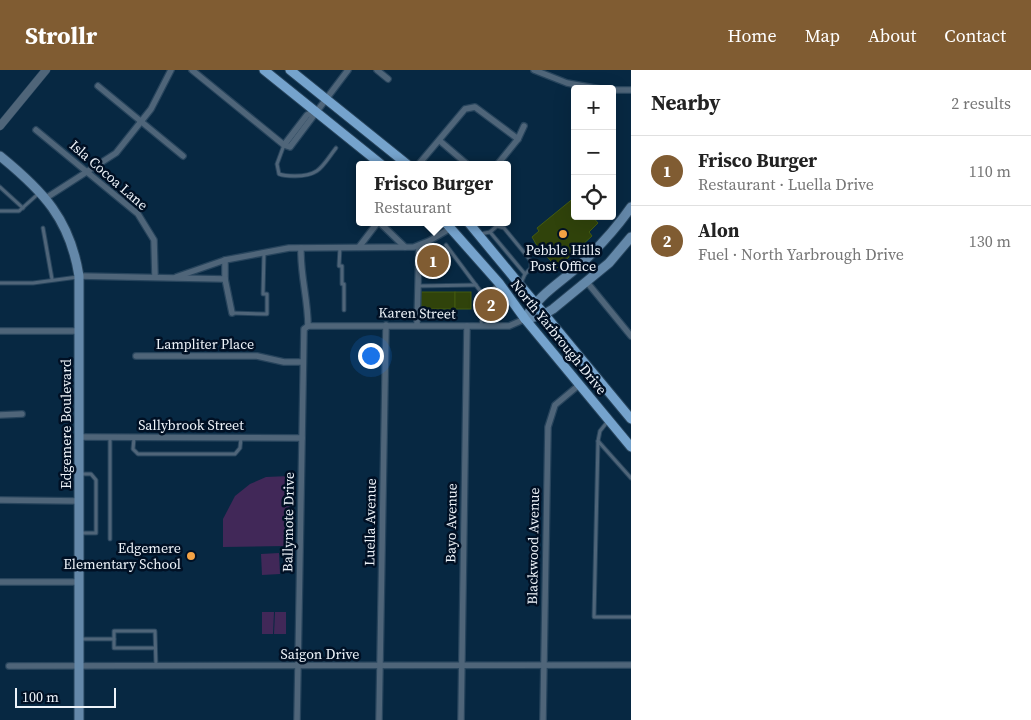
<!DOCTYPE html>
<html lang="en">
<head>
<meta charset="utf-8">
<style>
  :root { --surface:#fff; --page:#f6f6f6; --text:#222; --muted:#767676; --line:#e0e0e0; --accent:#805c32 }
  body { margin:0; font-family:"Source Serif 4",serif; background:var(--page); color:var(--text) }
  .controls { position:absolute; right:15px; top:15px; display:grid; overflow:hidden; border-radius:5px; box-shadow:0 5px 20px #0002 }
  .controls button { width:45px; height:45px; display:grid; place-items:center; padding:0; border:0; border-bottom:1px solid var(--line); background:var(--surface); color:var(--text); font:25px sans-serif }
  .scale { position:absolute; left:15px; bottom:12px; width:101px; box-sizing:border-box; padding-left:5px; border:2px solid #edf3f9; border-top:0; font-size:14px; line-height:18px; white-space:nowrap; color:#edf3f9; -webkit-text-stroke:4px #001024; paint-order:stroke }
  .you { position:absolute; left:370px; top:285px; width:18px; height:18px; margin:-12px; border:4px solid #fff; border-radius:50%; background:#1a73e8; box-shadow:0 0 0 8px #1a73e833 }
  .badge { display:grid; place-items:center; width:32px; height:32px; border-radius:50%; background:var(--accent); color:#fff; font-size:16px; font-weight:700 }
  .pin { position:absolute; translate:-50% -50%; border:2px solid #fff; box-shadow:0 1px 5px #0006 }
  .popup { position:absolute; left:356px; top:91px; width:155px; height:65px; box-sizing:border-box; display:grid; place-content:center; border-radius:5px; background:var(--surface); filter:drop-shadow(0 1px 4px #0005); font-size:16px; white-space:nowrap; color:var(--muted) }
  .popup b { font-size:19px; color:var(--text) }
  .popup::after { content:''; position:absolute; left:50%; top:100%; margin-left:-10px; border:10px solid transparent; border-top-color:var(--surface) }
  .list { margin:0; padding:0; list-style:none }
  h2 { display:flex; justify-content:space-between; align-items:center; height:65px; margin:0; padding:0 20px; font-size:21px }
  h2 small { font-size:16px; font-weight:400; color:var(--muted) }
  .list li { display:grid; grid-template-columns:32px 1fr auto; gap:15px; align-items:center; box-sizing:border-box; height:70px; padding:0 20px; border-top:1px solid var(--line) }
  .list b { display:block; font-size:19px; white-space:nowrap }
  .list p { margin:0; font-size:16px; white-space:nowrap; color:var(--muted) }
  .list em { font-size:16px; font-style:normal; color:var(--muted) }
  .icon { flex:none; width:28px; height:28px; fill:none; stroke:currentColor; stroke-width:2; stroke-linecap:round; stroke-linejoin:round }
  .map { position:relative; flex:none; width:631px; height:650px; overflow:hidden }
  header { display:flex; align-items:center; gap:30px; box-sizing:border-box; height:70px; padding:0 25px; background:var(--accent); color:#fff }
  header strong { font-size:24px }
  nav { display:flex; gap:28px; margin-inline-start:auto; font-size:18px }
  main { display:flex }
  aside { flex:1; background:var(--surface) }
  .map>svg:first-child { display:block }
  .green { fill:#412858 }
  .building { fill:#30430b; stroke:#435b11 }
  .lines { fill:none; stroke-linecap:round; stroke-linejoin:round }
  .service-casing { stroke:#27445c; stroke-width:5 }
  .minor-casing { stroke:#27445c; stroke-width:8 }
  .tertiary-casing { stroke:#27445c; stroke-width:9 }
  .secondary-casing { stroke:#27445c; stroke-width:11 }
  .primary-casing { stroke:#27445c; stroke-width:11 }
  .service { stroke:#4f6579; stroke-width:3 }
  .minor { stroke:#4f6579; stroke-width:5.5 }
  .tertiary { stroke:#4f6579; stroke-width:8 }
  .secondary { stroke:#6488a9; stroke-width:9 }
  .primary { stroke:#75a3cd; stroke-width:9 }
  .poi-dot { fill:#f4a345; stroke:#001024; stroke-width:2 }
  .labels { text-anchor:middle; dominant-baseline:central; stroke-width:5; stroke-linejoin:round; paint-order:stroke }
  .street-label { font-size:14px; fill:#edf3f9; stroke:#001024 }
  .poi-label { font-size:14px; fill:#edf3f9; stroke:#001024 }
</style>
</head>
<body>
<header>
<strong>Strollr</strong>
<nav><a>Home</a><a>Map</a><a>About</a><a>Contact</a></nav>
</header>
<main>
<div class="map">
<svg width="631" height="650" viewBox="0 0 631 650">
  <rect width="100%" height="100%" fill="#072842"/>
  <g class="green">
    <polygon points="289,406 290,472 285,476 223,477 223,449 235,426 250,414 266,407"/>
    <polygon points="279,483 280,504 262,505 261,484"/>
    <polygon points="262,542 274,542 273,564 262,564"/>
    <polygon points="275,542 286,542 286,564 274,564"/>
  </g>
  <g class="building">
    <polygon points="575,127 575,146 592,146 598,153 589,162 592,166 557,198 536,174 532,167 539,161 537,158"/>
    <polygon points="427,185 444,185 444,202 426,202 426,194 422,194 422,188 427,188"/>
    <rect x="421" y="222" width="34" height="17"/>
    <rect x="455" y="222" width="16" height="17"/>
    <polygon points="488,230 496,232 494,240 486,238"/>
  </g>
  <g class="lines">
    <defs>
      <g id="service">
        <path d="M284,75L277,94L279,104C284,106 289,106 295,106C320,106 322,96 336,78"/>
        <polyline points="0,117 23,138"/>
        <polyline points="0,141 19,141 38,124"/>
        <polyline points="43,158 52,209"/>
        <polyline points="490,162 497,156 504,158 531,191 531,198 525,204"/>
        <polyline points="480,164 490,162 525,204 521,213"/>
        <polyline points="446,175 484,226"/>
        <polyline points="340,177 339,196 342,196 342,214 344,214 344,240"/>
        <polyline points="0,213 33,213 78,207"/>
        <polyline points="418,216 476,215"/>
        <polyline points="232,243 267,244 267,224 263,224 264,183"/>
        <polyline points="482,245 493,244 498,236 490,221"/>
        <polyline points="481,255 484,226 499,214"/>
        <polyline points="110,367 110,469"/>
        <polyline points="134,368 133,379 138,384 235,384 240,378 241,368"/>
        <polyline points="598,371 600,361 608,351"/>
        <polyline points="80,404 91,404 96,410 96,463 80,463"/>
        <polyline points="631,408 598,371 594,547 631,547"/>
        <polyline points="80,569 114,569"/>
        <polyline points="155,578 114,578 114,561 155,561 156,596"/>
      </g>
      <g id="minor">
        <polyline points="192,0 284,75 290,77 348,0"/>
        <polyline points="377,0 388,9"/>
        <polyline points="534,0 567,13 600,19"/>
        <polyline points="98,16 183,86"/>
        <polyline points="612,20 631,20"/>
        <polyline points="36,60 138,144 154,170 155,206"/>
        <polyline points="440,71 468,95"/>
        <polyline points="284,75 307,45 315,41"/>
        <polyline points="418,95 465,39 475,37 518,69"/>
        <polyline points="497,95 518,69 524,56"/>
        <polyline points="46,128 116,83 151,39 171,0"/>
        <polyline points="379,152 405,177"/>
        <polyline points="359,177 378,152"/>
        <path d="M301,178C300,204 308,229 308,256"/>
        <polyline points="225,190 225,209 232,243"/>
        <polyline points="79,206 225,209"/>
        <polyline points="176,207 225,190 289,178 414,177 429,171 451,158"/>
        <polyline points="586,211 631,266"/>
        <polyline points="417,255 419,176"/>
        <polyline points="308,256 509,256 525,249"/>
        <polyline points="0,261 79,261"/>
        <polyline points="136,286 257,286 284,292 303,292"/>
        <polyline points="0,345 22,344"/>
        <polyline points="79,367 302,368"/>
        <polyline points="0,430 79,431"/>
        <polyline points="0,512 80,512"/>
        <polyline points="9,596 631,595"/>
        <polyline points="297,650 304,259 308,256"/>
        <polyline points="379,650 386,255"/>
        <polyline points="461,650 467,256"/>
        <polyline points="543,650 548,357 555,335 579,315"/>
      </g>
      <polyline id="tertiary" points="0,56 46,0"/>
      <g id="secondary">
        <path d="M0,86C43,121 70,149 79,206V650"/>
        <path d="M525,249C538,225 560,213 580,195C599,177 616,159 631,137"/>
        <polyline points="525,249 543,245 553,239 609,193 631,167"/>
      </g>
      <g id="primary">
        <polyline points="264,0 382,95"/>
        <polyline points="290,0 408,95"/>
        <polyline points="445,152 499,213 525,249 631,377"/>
        <polyline points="468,152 631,349"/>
      </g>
    </defs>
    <use href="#service" class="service-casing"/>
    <use href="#minor" class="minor-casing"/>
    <use href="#tertiary" class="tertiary-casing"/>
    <use href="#secondary" class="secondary-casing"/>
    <use href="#primary" class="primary-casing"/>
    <use href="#service" class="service"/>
    <use href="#minor" class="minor"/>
    <use href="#tertiary" class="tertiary"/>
    <use href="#secondary" class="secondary"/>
    <use href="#primary" class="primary"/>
  </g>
  <g class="poi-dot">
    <circle cx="563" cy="164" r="5"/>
    <circle cx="191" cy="486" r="5"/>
  </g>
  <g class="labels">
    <g class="street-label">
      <text transform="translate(109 105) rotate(41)">Isla Cocoa Lane</text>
      <text transform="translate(417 243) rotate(1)">Karen Street</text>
      <text transform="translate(559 267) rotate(51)">North Yarbrough Drive</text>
      <text x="205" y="274">Lampliter Place</text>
      <text transform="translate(66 354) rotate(-90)">Edgemere Boulevard</text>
      <text x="191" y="355">Sallybrook Street</text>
      <text transform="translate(288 452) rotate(-89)">Ballymote Drive</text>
      <text transform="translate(370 452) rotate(-89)">Luella Avenue</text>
      <text transform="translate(451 453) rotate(-89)">Bayo Avenue</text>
      <text transform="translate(533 476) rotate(-89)">Blackwood Avenue</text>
      <text x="320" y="584">Saigon Drive</text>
    </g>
    <g class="poi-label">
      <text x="563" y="180">Pebble Hills<tspan x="563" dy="16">Post Office</tspan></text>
      <text x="181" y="478" text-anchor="end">Edgemere<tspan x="181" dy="16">Elementary School</tspan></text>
    </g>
  </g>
</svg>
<div class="controls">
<button>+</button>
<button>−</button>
<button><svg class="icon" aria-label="locate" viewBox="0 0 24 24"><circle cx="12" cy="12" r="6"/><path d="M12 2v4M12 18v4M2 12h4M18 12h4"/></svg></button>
</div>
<div class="scale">100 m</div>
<div class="you"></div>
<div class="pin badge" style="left:433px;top:191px">1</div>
<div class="popup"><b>Frisco Burger</b>Restaurant</div>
<div class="pin badge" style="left:491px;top:235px">2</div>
</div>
<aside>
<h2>Nearby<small>2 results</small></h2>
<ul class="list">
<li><span class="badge">1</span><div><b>Frisco Burger</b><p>Restaurant · Luella Drive</p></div><em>110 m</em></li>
<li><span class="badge">2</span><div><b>Alon</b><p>Fuel · North Yarbrough Drive</p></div><em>130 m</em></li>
</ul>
</aside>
</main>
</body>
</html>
